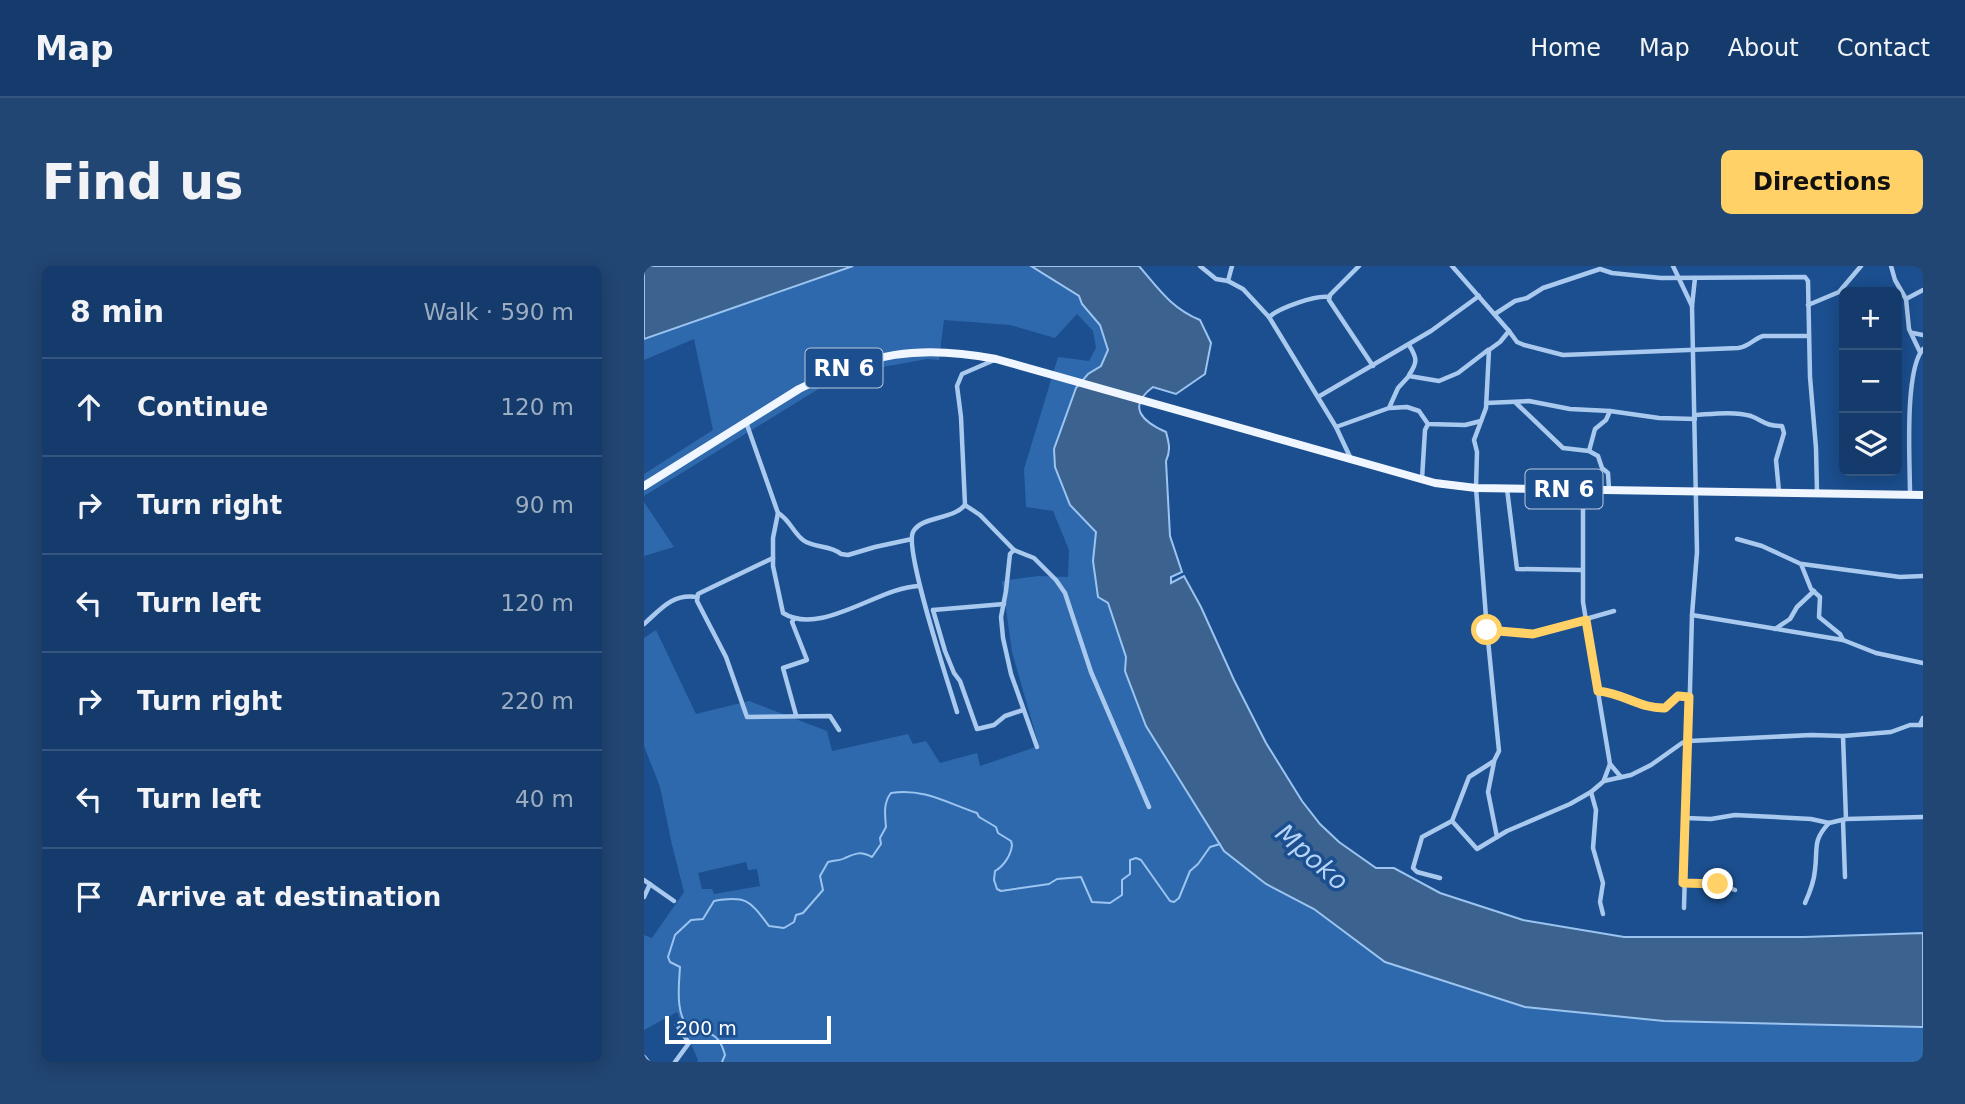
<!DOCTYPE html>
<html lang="en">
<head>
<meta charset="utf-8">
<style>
  :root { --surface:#143b6b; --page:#214673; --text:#f1f3f6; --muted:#9dadc1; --line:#33557e; --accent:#ffd166 }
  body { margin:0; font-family:"DejaVu Sans",sans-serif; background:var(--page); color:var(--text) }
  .controls { position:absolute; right:21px; top:21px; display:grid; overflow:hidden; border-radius:10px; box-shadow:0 4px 18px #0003 }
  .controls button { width:63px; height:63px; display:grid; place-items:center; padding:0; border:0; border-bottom:2px solid var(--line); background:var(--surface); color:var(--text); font:35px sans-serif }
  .scale { position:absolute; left:21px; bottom:18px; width:166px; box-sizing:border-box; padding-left:7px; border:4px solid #fff; border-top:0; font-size:19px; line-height:24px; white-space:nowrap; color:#fff; -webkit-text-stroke:5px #1b4f8f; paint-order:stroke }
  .stop { position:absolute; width:21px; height:21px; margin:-16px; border:5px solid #ffd166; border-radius:50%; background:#fff }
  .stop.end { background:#ffd166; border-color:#fff; box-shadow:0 2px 7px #0008 }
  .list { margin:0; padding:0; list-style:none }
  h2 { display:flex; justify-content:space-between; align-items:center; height:91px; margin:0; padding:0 28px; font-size:30px }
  h2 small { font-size:23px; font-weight:400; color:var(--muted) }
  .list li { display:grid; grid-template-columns:46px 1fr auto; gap:21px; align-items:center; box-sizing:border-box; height:98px; padding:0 28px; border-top:2px solid var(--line) }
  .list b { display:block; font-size:26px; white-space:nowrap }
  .list em { font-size:23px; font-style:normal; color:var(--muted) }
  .icon { flex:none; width:38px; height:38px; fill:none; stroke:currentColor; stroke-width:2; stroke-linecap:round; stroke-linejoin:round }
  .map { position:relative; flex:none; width:1279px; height:796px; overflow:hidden; border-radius:10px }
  header { display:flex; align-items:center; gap:42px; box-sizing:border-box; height:98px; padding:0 35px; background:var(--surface); border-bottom:2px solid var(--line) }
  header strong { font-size:33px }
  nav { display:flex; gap:38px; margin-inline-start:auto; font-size:24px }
  .intro { display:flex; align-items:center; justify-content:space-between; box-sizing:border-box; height:168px; padding:0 42px }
  h1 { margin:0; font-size:49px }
  .button { padding:18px 32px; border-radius:10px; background:var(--accent); color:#111; font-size:24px; font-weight:700 }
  main { display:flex; gap:42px; padding:0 42px }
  aside { flex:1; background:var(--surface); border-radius:10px; box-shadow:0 4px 18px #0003 }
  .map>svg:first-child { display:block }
  .green { fill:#2e69ad; fill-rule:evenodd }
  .water { fill:#3c6290; stroke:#9cc4f0; stroke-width:2 }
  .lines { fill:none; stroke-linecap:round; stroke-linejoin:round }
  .stream { stroke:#9cc4f0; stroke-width:2 }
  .street { stroke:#a9c9ee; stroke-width:4.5 }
  .primary { stroke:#f0f6ff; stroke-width:8 }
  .route { stroke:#ffd166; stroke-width:9 }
  .labels { text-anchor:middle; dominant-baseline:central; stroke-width:7; stroke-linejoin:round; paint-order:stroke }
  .shield { fill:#1b4f8f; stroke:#bbcadd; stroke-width:2 }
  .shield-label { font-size:23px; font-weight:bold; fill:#fff }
  .water-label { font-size:26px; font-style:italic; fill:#b5d3f5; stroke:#1b4f8f }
</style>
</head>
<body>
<header>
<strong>Map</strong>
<nav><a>Home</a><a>Map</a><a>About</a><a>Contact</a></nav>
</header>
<div class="intro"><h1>Find us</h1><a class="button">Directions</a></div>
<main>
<aside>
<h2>8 min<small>Walk · 590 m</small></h2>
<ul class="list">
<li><svg class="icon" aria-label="ahead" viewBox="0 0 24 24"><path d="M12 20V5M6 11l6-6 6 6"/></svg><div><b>Continue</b></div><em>120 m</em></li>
<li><svg class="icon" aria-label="right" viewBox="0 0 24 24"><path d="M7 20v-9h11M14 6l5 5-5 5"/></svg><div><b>Turn right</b></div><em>90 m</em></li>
<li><svg class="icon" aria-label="left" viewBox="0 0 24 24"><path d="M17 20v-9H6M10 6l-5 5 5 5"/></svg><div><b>Turn left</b></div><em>120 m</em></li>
<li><svg class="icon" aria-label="right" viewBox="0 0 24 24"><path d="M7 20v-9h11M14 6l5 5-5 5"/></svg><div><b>Turn right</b></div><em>220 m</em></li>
<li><svg class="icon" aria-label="left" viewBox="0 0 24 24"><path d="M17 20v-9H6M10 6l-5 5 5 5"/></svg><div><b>Turn left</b></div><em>40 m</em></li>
<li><svg class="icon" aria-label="arrive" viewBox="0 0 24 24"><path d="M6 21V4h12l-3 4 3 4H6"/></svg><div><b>Arrive at destination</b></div></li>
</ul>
</aside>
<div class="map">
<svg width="1279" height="796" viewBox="0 0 1279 796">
  <rect width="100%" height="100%" fill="#1b4f8f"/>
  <g class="green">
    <path d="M209,0H387L435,30L438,38L456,59L464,84L457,100L444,108L410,183L426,239L452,266L449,295L454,330L464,337L482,391L481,405L502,460L580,585L622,618L670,643L741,696L881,741L1021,755L1279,761V796H53L54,794L33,746L0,764V669L8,672L40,626L28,579L16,521L0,480V372L12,364L52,448L105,435L183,465L188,485L264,468L269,478L282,475L296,497L333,487L336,500L395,480L368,386L358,315L394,310L424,311L425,284L409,245L382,241L380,203L414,91L445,95L452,82L449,65L433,48L411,72L366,59L300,54L295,94L283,93L239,101L181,119L0,230V208L69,164L50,73L0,94V73ZM102,596L104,604L113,603L116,620L70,628L68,623H58L54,607Z"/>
    <polygon points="0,236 30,281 0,290"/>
  </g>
  <g class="water">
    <polygon points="0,0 209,0 0,73"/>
    <path d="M387,0H495C515,23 527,42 556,54L567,77L561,108L532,128L509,121C482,141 499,156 522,166C525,177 527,184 522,195L526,270L538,306L527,311V317L540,310L557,341L590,414L622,477L658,535L676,558L695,576L732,602H750L796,627L879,654L980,671H1160L1279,667V761L1020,755L881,741L741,696L670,643L622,618L580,585L502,460L481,405L482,391L464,337L454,331L449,295L452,266L426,239L411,201L410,183L432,122L444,108L457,100L464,84L456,59L438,38L435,30Z"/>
  </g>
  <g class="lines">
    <path class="stream" d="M78,796L81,789C78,778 73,767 60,767C54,766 53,768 49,765C30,754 35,718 36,701L26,696L24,691L31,669L47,654L59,653L70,635C103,629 106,635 125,660L140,662L150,656L152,649L159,647L179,624L176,610L184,596C190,594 196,595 201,592C212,587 217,585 228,591L237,578L236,572L242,561C241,549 239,537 247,527C280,522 303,537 333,547L335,551L352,561L354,567L367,575L368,579C367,589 360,600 351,605L350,614L353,623L357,625L405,618L413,613L437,611L448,636L466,637L478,629V614L486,608V594L492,592L497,594L526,635L530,636L535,632L546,605L554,598L566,581L576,578"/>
    <g class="street">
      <polyline points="556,0 572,13 584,15 599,23 625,51 692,161 707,193"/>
      <polyline points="715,0 686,29 685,34 729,100"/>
      <polyline points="1029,0 1048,40"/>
      <polyline points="1247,0 1251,14 1262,33 1265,63 1276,86"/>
      <polyline points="584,15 588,0"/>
      <polyline points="1262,33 1279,24"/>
      <polyline points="1164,39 1195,26 1217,0"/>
      <polyline points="851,48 871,35 883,32 899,22 956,3 968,7 1017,12 1161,11 1164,15 1166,111 1172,182 1173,226"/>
      <path d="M625,51C635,42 671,29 685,31"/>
      <path d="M865,65L873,76L880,79L919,89L1094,82C1105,81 1109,73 1119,70H1165"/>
      <polyline points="1269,67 1279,69"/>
      <path d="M765,79C773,92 774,96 765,109"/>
      <polyline points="674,131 787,65 835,30"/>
      <polyline points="842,137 885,135 926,143 966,145 1015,152 1051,153"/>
      <polyline points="872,137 919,182 945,185 954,190 958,202 964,207 965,223"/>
      <polyline points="746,142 763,141 775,145 784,158 821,159 837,155"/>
      <path d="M1051,149C1068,148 1090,145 1107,150C1120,155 1121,160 1138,160L1140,167L1132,194L1135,226"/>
      <path d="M102,156L134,247L129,272V300L139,347C177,371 235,321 275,320"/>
      <polyline points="692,161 745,142 754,122 765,110 795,115 814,107 844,84"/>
      <polyline points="945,185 951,163 962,154 966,145"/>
      <polyline points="778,213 781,164 784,158"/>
      <polyline points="863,223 873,303 938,304"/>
      <polyline points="939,223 939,336 966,498 977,511"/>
      <path d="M1266,228C1266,197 1260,105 1279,83"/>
      <polyline points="321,239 336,249 370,284 390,292 412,314 421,327 447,406 505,541"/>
      <path d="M134,247C145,253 149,266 159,274C169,282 187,279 197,288L204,289L231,281L268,273"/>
      <polyline points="1093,273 1118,280 1157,298 1167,323 1176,331 1175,351 1196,368 1199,374"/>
      <polyline points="370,284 366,288 362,325 357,351 359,372 367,408 393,481"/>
      <polyline points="129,292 58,326 54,328 53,335 82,391 103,451 186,450 195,464"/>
      <polyline points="1158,298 1256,311 1279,310"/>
      <polyline points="289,344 301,385 310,407 316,415 333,463 350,459 361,450 379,444"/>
      <polyline points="289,344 360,338"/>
      <polyline points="1048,349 1199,374 1232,387 1279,397"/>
      <polyline points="150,353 148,356 163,394 139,402 152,449"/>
      <path d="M0,358C16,344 28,327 53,331"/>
      <polyline points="1131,363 1146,353 1153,341 1170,325"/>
      <polyline points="843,364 889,368 970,345"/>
      <path d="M954,425C979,427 997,443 1021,442L1034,430L1045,431"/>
      <path d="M313,446C305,419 260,284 269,266C277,250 309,254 321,239L317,151L313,120L318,108L348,95"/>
      <polyline points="1276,459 1279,452"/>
      <polyline points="1199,470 1202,553"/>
      <polyline points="850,496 844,526 853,571"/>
      <polyline points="960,514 966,498"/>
      <polyline points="947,526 952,544 949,582 959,617 956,636 959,648"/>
      <polyline points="1042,552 1067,553 1091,549 1167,553 1185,557 1202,553 1279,551"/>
      <polyline points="808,555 833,583 863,565 926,538 947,526 960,515 987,509 1007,499 1038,477 1045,475 1167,469 1199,470 1247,466 1266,459 1279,459"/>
      <polyline points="1199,555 1201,611"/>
      <polyline points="796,612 773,606 769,602 778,571 808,555 825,511 850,495 855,485 843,364 832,222 833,186 830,174 842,142 845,84 856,76 865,65 808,0"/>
      <polyline points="0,614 30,635"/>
      <polyline points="1039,617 1074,618 1091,624"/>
      <polyline points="0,631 6,618"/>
      <path d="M1161,637C1166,626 1170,616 1171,604C1174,582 1168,575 1185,557"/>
      <polyline points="1040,642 1048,349 1053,286 1048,40 1051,12"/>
      <polyline points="0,791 4,796"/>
      <polyline points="31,796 45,777 33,759"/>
    </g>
    <path class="primary" d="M0,220L155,123C227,87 273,78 352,93L791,217L832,222L1279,229"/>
  </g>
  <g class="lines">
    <path class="route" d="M843,364L889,368L942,354L954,425C979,427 997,443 1021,442L1034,430L1045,431L1039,617L1074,618"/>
  </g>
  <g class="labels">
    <g class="shield">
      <rect x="161.5" y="82.5" width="77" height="39" rx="5"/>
      <rect x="881.5" y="203.5" width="77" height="39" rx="5"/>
    </g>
    <g class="shield-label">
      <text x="200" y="102">RN 6</text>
      <text x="920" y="223">RN 6</text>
    </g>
    <g class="water-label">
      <text transform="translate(668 591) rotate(41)">Mpoko</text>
    </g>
  </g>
</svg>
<div class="controls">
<button>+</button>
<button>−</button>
<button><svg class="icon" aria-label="layers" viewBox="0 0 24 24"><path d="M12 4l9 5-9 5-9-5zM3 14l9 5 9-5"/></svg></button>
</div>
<div class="scale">200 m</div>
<div class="stop" style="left:843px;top:364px"></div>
<div class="stop end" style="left:1074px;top:618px"></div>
</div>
</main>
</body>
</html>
